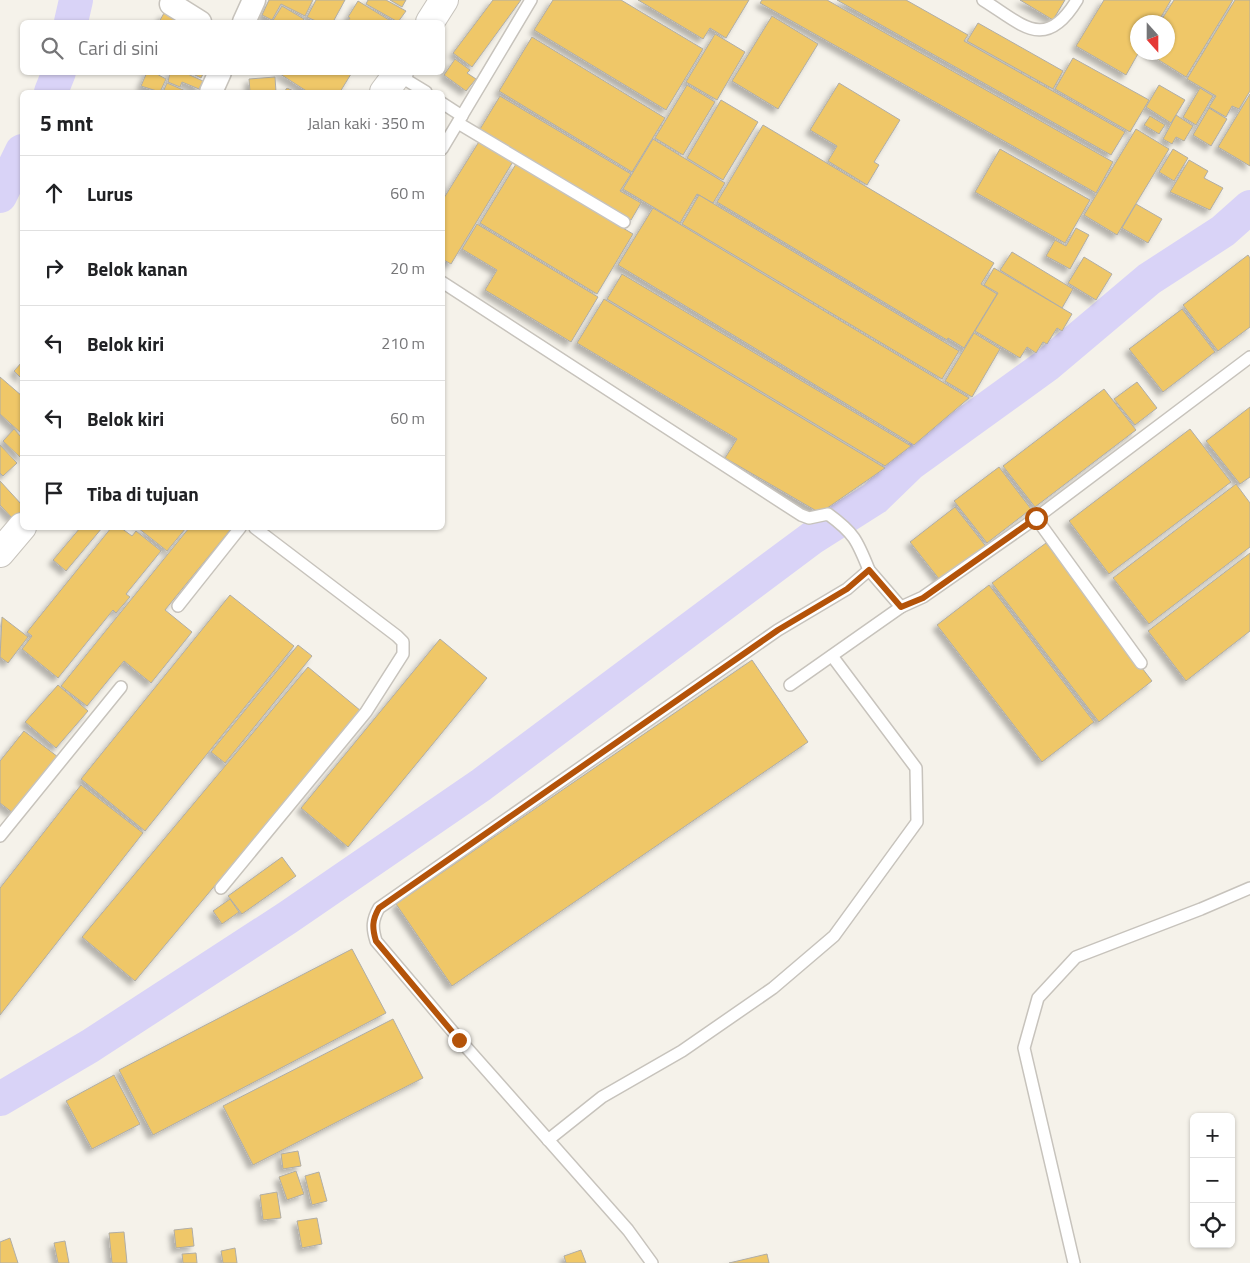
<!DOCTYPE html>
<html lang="id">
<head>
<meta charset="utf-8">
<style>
  :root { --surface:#fff; --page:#f2f2f2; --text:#202124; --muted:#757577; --line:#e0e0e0 }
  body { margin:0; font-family:"Titillium Web",sans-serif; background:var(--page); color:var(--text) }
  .controls { position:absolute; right:15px; bottom:15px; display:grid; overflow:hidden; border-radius:8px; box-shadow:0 1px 4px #0004 }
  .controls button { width:45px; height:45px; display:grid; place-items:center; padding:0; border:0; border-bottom:1px solid var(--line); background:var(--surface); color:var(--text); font:25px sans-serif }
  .compass { position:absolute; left:1130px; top:15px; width:45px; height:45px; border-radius:50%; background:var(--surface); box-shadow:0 1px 4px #0004; rotate:159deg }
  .stop { position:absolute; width:15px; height:15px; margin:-11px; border:4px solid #b45309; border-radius:50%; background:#fff }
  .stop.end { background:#b45309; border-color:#fff; box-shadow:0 1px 5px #0008 }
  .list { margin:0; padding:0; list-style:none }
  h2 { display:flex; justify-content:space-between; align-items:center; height:65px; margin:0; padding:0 20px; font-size:21px }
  h2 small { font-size:16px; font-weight:400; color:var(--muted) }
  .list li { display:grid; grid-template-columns:32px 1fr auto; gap:15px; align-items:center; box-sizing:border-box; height:75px; padding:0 20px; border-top:1px solid var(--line) }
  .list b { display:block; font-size:19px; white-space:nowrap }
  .list em { font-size:16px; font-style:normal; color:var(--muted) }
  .icon { flex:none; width:28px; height:28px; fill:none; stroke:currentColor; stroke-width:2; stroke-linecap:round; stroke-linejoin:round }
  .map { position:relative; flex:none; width:1250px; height:1263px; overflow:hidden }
  .search { position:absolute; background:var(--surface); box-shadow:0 1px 4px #0004; left:20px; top:20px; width:425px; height:55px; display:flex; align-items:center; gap:12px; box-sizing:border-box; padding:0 18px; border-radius:8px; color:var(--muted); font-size:19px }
  .panel { position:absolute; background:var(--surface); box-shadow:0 1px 4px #0004; left:20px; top:90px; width:425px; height:440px; border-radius:8px }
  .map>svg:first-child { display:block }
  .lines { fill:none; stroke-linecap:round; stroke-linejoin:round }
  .river { stroke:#d9d3f7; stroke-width:34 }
  .building { fill:#efc767; stroke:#b0ada6; filter:url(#shadow) }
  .lane-casing { stroke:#c7c3bc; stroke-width:14 }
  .street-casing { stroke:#c7c3bc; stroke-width:25 }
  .primary-casing { stroke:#c7c3bc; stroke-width:30 }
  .lane { stroke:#fff; stroke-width:11 }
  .street { stroke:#fff; stroke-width:22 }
  .primary { stroke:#fff; stroke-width:28 }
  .route { stroke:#b45309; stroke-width:6 }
</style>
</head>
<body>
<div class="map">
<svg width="1250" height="1263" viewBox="0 0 1250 1263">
  <defs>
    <filter id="shadow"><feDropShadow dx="-4.5" dy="4.5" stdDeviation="2.5" flood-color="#0004"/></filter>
  </defs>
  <rect width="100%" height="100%" fill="#f5f2ea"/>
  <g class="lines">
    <g class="river">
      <polyline points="71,22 76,0"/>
      <polyline points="51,92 59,72"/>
      <polyline points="0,196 22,151"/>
      <polyline points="0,1099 90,1046 287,918 481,785 812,538 875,498 910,464 1047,365 1149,279 1223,231 1250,207"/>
    </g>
  </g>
  <g class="building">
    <polygon points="269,0 313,0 305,16 281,4 272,20 262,15"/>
    <polygon points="316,0 345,0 333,22 318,22 307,17"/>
    <polygon points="368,0 386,0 406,11 398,22 366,4"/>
    <polygon points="390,0 406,0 402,7"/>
    <polygon points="493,0 521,0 472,67 453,53"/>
    <polygon points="553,0 621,0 703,49 666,110 534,30"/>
    <polygon points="638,0 749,0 726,38 710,28 703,39"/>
    <polygon points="762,0 827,0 1113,162 1096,193 760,3"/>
    <polygon points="837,0 906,0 968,35 964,41 1125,132 1111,155"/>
    <polygon points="1020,0 1065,0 1053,20"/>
    <polygon points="1104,0 1171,0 1158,22 1138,22 1138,52 1139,52 1126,75 1076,46"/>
    <polygon points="1174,0 1233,0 1186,77 1146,52 1168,52 1168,22 1160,22"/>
    <polygon points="1235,0 1250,0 1250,91 1239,109 1232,106 1226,117 1209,107 1216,96 1187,79"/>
    <polygon points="358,1 389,20 388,22 347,22 350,18 348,17"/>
    <polygon points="282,6 304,19 302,22 272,22"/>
    <polygon points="164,13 183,21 182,22 159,22"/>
    <polygon points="772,16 818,44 778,109 732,81"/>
    <polygon points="978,23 1063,71 1053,89 967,41"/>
    <polygon points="715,34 745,52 717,100 686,82"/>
    <polygon points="532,37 665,118 632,172 499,91"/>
    <polygon points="1073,58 1149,100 1130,132 1055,89"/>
    <polygon points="455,59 470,70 467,73 476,79 466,91 444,75"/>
    <polygon points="147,72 153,72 166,79 160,92 141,86"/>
    <polygon points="170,72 183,72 203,81 199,89 182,82 180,87 168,82"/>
    <polygon points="189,72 204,72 201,78"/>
    <polygon points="277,72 348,72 351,74 340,92 308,92"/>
    <polygon points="275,77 276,92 250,92 249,79"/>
    <polygon points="167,83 188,92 163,92"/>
    <polygon points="839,83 900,120 874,162 879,165 867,185 828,161 837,146 810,130"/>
    <polygon points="687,85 715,102 683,155 655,138"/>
    <polygon points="1159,85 1185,100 1171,123 1146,107"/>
    <polygon points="287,88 296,92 284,92"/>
    <polygon points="1200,88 1213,96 1196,125 1183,117"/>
    <polygon points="1250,94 1250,166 1218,147"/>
    <polygon points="500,96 631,174 620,191 641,203 631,220 480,129"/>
    <polygon points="721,100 758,122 723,180 687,158"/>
    <polygon points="1209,108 1227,119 1211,146 1193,135"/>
    <polygon points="1176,115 1193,126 1184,141 1176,137 1172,144 1163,139"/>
    <polygon points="1150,116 1165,125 1159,134 1144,125"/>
    <polygon points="763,125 994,263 981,284 997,294 964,348 948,338 947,340 717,202"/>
    <polygon points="1136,129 1169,149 1117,235 1084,215"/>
    <polygon points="653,139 725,183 713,203 697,194 680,223 623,189"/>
    <polygon points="480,140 514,160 451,264 442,259 442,201"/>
    <polygon points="1000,149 1090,200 1065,243 975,192"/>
    <polygon points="1173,149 1188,158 1174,181 1159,172"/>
    <polygon points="1189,160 1208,171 1204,178 1223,188 1210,210 1170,192"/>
    <polygon points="516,164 633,234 597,294 480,223"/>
    <polygon points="699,195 959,351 942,379 682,224"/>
    <polygon points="1136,204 1162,219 1148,243 1122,228"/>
    <polygon points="653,208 969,398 914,445 618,265"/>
    <polygon points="477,224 598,297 571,342 485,290 497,270 462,249"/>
    <polygon points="1076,228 1089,235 1070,269 1046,256 1055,240 1066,246"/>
    <polygon points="1012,252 1073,289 1062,308 1000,270"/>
    <polygon points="1248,255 1250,258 1250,327 1218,351 1183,305"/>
    <polygon points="1084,257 1112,274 1096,300 1068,283"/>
    <polygon points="994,268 1072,314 1062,331 1057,328 1047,344 1043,342 1036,353 1027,347 1020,358 975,331 998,293 984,285"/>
    <polygon points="622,274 911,446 885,466 607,299"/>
    <polygon points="604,299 885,468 820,513 725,458 737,439 577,343"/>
    <polygon points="1182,309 1215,352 1163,392 1129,349"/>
    <polygon points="974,333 1000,349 972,397 945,381"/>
    <polygon points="22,362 22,379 14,371"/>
    <polygon points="0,377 22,396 22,434 0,414"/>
    <polygon points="1137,382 1157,408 1135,425 1114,399"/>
    <polygon points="1104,389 1136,430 1035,507 1003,466"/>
    <polygon points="1250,407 1250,477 1240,484 1206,441"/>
    <polygon points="14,429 22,438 22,459 3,441"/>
    <polygon points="1190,429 1231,482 1109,574 1069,521"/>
    <polygon points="0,445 17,463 3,476 0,473"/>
    <polygon points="999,467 1031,509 987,543 954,501"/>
    <polygon points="0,481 22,505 22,510 13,519 0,505"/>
    <polygon points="1236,484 1250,503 1250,547 1149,624 1113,578"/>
    <polygon points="955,507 988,549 943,584 910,542"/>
    <polygon points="80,528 102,528 66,571 53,560"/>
    <polygon points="111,528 121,528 132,536 136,531 161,551 126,594 130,597 116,613 113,610 58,678 22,649 32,636 27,632"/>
    <polygon points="138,528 186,528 167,551"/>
    <polygon points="189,528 231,529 165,610 192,632 151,683 124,661 87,706 61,686"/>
    <polygon points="1046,543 1152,681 1099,722 992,583"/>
    <polygon points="1250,553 1250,631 1186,681 1148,631"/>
    <polygon points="989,585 1094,722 1042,762 937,625"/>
    <polygon points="230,595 294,646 145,831 81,779"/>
    <polygon points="2,617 28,637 8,663 0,657"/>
    <polygon points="440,639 487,678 348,847 301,808"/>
    <polygon points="298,645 312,656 225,763 211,752"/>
    <polygon points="752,660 808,742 452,986 396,904"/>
    <polygon points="308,667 361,711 135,981 82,937"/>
    <polygon points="58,685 88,711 56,748 25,722"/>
    <polygon points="24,731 58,757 13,813 0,803 0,761"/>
    <polygon points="81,785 143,833 0,1015 0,888"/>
    <polygon points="282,857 296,876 242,914 228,896"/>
    <polygon points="230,899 239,912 222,924 213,911"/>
    <polygon points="352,949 386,1013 153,1135 119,1070"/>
    <polygon points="393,1019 423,1078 253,1165 223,1106"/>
    <polygon points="114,1075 140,1124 92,1149 66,1101"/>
    <polygon points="298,1151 301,1166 283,1169 281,1154"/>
    <polygon points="296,1171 304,1194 287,1200 279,1177"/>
    <polygon points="319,1172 327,1201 312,1205 305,1176"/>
    <polygon points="277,1192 281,1218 263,1220 260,1195"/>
    <polygon points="317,1218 322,1244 302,1248 297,1221"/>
    <polygon points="192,1228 194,1246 176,1248 174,1230"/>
    <polygon points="124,1232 127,1263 112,1263 109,1233"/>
    <polygon points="10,1238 18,1263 0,1263 0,1242"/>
    <polygon points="65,1241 69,1263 58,1263 54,1243"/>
    <polygon points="235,1248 237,1263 223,1263 221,1251"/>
    <polygon points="581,1250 586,1263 566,1263 564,1256"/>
    <polygon points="196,1253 197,1263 183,1263 182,1254"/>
    <polygon points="767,1254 769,1263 729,1263"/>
  </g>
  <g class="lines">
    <defs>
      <g id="lane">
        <path d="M983,0C1022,24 1045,53 1077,0"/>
        <polyline points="398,75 426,92"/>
        <polyline points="442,103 462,116"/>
        <polyline points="458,123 624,222"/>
        <polyline points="442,149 531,0"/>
        <path d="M442,282L801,515L809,518L828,514C854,533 857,540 869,570L847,589L778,630L379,908C372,920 372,928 376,941L459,1039L628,1230L652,1263"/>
        <polyline points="1036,518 1141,663"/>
        <polyline points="869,570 901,607 923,597 1036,518 1250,357"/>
        <polyline points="178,606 240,528"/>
        <polyline points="790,685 901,607"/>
        <polyline points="0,836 121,687"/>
        <polyline points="221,888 366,712 403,654 403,642 397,636 255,528"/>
        <polyline points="548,1140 602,1097 682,1051 773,988 834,936 917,822 916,768 832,656"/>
        <polyline points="1074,1263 1024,1048 1038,998 1076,957 1201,909 1250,888"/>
      </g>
      <g id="street">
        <polyline points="171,4 200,22"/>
        <polyline points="244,22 254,0"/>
        <polyline points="211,92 220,72"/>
      </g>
      <g id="primary">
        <polyline points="430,22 444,0"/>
        <polyline points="384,92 399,72"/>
        <polyline points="0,553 22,527"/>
      </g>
    </defs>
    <use href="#lane" class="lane-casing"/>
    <use href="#street" class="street-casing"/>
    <use href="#primary" class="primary-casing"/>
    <use href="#lane" class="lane"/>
    <use href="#street" class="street"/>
    <use href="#primary" class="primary"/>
  </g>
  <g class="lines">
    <path class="route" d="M459,1040L376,941C372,928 372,920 379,908L778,630L847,589L869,570L901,607L923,598L1036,518"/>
  </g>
</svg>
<div class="controls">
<button>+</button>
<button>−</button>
<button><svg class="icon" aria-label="locate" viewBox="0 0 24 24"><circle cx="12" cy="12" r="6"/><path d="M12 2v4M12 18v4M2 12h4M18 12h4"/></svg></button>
</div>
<svg class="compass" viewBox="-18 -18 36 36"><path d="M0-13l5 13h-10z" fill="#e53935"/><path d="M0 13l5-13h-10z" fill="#757577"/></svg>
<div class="stop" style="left:1036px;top:518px"></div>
<div class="stop end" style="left:459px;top:1040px"></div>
<div class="search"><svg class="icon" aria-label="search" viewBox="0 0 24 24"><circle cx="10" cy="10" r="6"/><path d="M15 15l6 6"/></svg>Cari di sini</div>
<section class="panel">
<h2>5 mnt<small>Jalan kaki · 350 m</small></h2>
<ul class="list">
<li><svg class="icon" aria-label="ahead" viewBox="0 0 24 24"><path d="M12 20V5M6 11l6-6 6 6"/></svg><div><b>Lurus</b></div><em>60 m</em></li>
<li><svg class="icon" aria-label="right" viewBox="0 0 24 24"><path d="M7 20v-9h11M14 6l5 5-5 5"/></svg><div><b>Belok kanan</b></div><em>20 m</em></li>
<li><svg class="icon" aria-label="left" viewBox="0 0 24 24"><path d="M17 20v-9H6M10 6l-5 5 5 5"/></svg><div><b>Belok kiri</b></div><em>210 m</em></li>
<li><svg class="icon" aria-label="left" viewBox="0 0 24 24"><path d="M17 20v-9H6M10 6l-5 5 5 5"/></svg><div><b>Belok kiri</b></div><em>60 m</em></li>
<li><svg class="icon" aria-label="arrive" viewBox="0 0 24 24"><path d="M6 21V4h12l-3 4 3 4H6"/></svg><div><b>Tiba di tujuan</b></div></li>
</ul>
</section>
</div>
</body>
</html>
